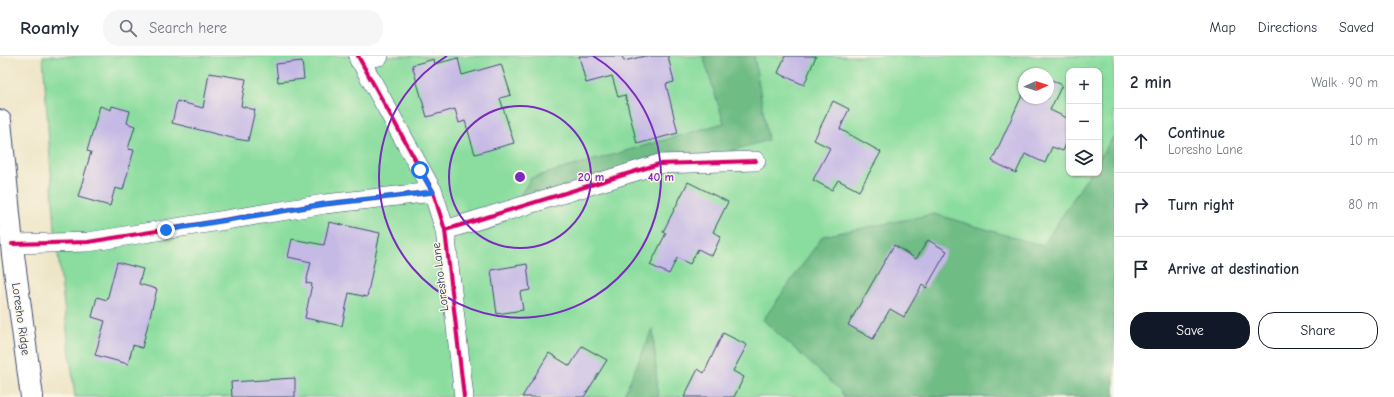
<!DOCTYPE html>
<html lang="en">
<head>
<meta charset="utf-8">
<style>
  :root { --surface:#fff; --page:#f6f6f7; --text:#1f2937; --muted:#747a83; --line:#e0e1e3; --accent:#111827 }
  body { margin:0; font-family:"Comic Neue",sans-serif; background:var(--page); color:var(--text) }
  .controls { position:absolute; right:12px; top:12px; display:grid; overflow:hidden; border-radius:8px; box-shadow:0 1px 3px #0004 }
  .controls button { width:36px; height:36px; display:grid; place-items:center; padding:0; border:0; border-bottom:1px solid var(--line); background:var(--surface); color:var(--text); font:20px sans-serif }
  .compass { position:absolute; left:1018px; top:12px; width:36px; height:36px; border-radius:50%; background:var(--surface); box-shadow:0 1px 3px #0004; rotate:87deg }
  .stop { position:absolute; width:12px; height:12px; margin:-9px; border:3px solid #1a73e8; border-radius:50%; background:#fff }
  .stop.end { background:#1a73e8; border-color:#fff; box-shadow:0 1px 4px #0008 }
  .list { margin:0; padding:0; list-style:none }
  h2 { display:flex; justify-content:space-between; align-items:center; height:52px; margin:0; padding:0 16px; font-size:17px }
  h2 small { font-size:13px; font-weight:400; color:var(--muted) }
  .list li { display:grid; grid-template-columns:26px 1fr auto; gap:12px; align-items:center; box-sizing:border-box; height:64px; padding:0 16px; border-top:1px solid var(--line) }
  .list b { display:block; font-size:15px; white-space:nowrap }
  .list p { margin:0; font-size:13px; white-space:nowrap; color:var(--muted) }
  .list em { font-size:13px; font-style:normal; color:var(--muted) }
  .actions { display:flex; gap:8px; padding:12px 16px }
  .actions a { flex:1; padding:9px 0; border:1px solid var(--accent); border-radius:16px; text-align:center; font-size:14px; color:var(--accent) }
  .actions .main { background:var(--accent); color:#fff }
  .icon { flex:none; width:22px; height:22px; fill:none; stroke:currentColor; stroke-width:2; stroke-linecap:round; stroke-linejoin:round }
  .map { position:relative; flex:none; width:1114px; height:341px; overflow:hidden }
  header { display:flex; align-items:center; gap:24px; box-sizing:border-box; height:56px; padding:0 20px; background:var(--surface); border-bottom:1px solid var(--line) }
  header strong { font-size:19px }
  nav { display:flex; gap:22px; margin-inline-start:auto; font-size:14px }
  .search { width:280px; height:36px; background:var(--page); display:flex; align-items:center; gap:10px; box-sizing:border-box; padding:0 14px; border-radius:16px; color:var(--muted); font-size:15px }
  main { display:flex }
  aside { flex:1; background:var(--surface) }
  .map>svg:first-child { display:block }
  .green { fill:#8add9e; stroke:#52867e; fill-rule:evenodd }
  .forest { fill:#6fbc85; stroke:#457672 }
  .building { fill:#c5b9e5 }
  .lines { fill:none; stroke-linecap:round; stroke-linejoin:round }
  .minor-casing { stroke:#3b4a6e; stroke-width:20 }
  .tertiary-casing { stroke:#3b4a6e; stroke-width:24 }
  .minor { stroke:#fff; stroke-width:19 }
  .tertiary { stroke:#fff; stroke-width:22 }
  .cycleway-casing { stroke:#fcf5e5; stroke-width:6 }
  .cycleway { stroke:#d6006c; stroke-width:4 }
  .route { stroke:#1a73e8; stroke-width:5 }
  .ring { fill:none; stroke:#7b2cbf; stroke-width:2 }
  .labels { text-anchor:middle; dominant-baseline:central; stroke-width:3; stroke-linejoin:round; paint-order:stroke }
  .street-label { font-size:12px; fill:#1b2f5e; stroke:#fcf5e5 }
  .centre { fill:#7b2cbf; stroke:#fcf5e5; stroke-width:2 }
  .ring-label { font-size:12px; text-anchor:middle; font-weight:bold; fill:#7b2cbf; stroke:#fcf5e5; stroke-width:3; stroke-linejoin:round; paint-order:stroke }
</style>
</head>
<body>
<header>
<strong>Roamly</strong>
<div class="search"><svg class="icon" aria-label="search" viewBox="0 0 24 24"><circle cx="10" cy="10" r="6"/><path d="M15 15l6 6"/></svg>Search here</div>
<nav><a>Map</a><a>Directions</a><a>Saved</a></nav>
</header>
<main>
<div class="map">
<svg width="1114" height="341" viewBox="0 0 1114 341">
  <rect width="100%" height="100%" fill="#fcf5e5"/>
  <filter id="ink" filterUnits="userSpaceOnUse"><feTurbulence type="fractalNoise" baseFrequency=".025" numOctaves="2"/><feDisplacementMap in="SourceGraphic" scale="8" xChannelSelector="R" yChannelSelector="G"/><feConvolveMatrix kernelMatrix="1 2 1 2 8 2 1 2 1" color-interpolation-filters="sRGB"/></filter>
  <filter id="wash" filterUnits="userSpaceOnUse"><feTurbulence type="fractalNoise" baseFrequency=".012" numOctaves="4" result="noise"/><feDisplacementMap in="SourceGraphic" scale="16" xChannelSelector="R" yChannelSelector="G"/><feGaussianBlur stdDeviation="0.9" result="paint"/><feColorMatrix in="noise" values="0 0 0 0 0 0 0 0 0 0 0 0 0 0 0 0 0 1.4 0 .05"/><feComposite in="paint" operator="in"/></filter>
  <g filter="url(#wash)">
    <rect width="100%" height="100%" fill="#eee5c7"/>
    <path class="green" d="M43,0H1114V341H75L55,174ZM1069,15H1099V117H1069ZM1024,18H1048V42H1024Z"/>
    <g class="forest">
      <polygon points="703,0 754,0 768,84 507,161 531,122 724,67"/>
      <polygon points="1114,80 1114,341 845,341 838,332 763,264 823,180 934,158 1043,190 1090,117 1099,117 1099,103"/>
      <polygon points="653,272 658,341 623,341"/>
    </g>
    <g id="blocks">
      <g class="building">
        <polygon points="579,0 622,0 624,5 645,0 668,0 674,26 666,28 678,77 637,88 625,39 618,41 612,20 586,27"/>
        <polygon points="785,0 816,0 804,29 778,17"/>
        <polygon points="458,2 462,19 501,8 511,39 500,42 514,87 475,98 465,65 459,67 455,53 427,61 412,9 434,3 435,8"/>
        <polygon points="302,5 304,23 278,26 276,8"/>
        <polygon points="209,17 246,23 241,50 255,54 248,85 236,83 172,67 177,45 203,52"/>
        <polygon points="1048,22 1062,29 1050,54 1069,63 1069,82 1063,95 1052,91 1045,107 1025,98 1016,117 992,105 1024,35 1024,42 1048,42"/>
        <polygon points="833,45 849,53 840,73 881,96 859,135 838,124 832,134 813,124 830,92 814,84"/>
        <polygon points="100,50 111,54 112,50 130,55 127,67 135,70 128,93 134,94 123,134 115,132 110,150 78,141 91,96 87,95"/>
        <polygon points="688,126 728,146 713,176 721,180 712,200 698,193 690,208 677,202 669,218 650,209 666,177 663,176"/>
        <polygon points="329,166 380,177 367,241 349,237 342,270 305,262 312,228 306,227 311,206 288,201 292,183 324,189"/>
        <polygon points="928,184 947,195 926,232 922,229 904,261 890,253 873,283 848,269 894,189 916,203"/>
        <polygon points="117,206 143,213 139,228 157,233 142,292 133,289 128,308 95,299 105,265 92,261 97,241 107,244"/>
        <polygon points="527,208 530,234 520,236 523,254 497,258 491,214"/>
        <polygon points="723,277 747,289 733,315 744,321 734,341 684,341 698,313 704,317"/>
        <polygon points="582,290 607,304 584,341 522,341 549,297 570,310"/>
        <polygon points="295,322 295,341 232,341 231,326"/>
      </g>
    </g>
  </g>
  <g filter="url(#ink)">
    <use href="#blocks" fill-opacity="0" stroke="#3b4a6e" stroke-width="1"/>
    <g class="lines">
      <defs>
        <g id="minor">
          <polyline points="358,0 433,136 445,174 464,341"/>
          <polyline points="359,4 379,0"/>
          <polyline points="445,174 659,108 756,105"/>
          <polyline points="12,188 88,186 325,148 433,136"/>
        </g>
        <polyline id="tertiary" points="0,65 13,199 32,341"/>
      </defs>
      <use href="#minor" class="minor-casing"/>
      <use href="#tertiary" class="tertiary-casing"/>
      <use href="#minor" class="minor"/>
      <use href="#tertiary" class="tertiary"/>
      <defs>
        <g id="cycleway">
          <polyline points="358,0 433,136 445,174 464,341"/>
          <polyline points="445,174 659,108 756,105"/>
          <polyline points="12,188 88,186 325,148 433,136"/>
        </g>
      </defs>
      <use href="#cycleway" class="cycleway-casing"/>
      <use href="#cycleway" class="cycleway"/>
    </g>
  </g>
  <g class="lines" filter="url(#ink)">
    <polyline class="route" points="166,174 325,148 433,136 420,114"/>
  </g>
  <g class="ring">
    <circle cx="520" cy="121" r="71"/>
    <path d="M593 0A141 141 0 1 1 447 0"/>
  </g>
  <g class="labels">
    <g class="street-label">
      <text transform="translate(440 221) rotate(-97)">Loresho Lane</text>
      <text transform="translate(21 263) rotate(82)">Loresho Ridge</text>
    </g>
  </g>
  <circle cx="520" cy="121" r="6" class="centre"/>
  <g class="ring-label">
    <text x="591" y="125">20 m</text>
    <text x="661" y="125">40 m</text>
  </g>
</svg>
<div class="controls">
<button>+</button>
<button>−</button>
<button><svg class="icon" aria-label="layers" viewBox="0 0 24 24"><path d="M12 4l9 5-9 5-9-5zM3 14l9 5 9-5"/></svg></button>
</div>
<svg class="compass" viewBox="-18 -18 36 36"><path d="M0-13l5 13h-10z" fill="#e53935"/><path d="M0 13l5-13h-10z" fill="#747a83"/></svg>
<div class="stop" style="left:420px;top:114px"></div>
<div class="stop end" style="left:166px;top:174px"></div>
</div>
<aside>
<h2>2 min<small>Walk · 90 m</small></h2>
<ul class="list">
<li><svg class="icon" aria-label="ahead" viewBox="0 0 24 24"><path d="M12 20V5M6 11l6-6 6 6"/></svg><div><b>Continue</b><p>Loresho Lane</p></div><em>10 m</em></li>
<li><svg class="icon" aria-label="right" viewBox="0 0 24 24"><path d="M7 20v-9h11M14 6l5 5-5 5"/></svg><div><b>Turn right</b></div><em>80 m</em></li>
<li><svg class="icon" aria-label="arrive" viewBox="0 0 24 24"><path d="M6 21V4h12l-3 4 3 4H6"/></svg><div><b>Arrive at destination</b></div></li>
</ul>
<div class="actions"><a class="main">Save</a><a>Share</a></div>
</aside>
</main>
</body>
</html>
